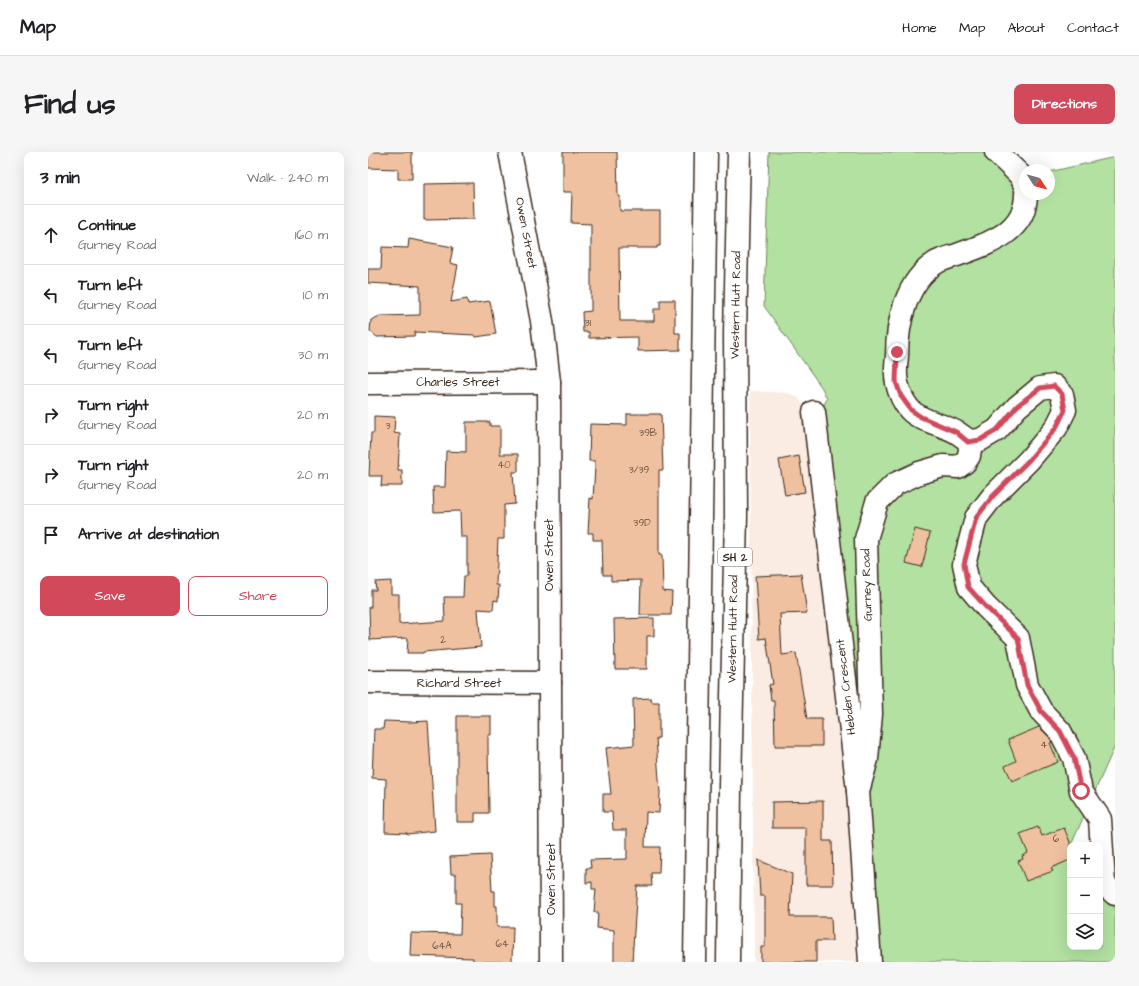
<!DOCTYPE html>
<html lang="en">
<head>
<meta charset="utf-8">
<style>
  :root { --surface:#fff; --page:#f6f6f6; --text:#202124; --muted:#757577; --line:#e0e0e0; --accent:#d1495b }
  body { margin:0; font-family:"Architects Daughter",sans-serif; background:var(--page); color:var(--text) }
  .controls { position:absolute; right:12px; bottom:12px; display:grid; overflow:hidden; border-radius:8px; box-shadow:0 4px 16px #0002 }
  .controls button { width:36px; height:36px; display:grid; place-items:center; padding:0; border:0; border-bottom:1px solid var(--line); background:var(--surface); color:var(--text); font:20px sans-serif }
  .compass { position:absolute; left:651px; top:12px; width:36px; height:36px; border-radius:50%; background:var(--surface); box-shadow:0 4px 16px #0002; rotate:126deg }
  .stop { position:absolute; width:12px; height:12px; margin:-9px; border:3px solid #d1495b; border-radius:50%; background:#fff }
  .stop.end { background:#d1495b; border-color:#fff; box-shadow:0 1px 4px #0008 }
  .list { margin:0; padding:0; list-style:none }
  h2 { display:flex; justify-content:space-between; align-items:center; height:52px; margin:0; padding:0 16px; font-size:17px }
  h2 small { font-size:13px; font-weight:400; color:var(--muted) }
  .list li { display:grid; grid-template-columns:26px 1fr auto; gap:12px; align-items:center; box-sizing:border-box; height:60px; padding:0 16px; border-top:1px solid var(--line) }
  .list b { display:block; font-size:15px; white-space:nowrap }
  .list p { margin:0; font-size:13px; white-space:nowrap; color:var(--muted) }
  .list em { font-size:13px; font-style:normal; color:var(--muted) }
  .actions { display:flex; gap:8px; padding:12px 16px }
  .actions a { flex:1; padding:9px 0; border:1px solid var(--accent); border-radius:8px; text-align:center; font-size:14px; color:var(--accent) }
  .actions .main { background:var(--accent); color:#fff }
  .icon { flex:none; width:22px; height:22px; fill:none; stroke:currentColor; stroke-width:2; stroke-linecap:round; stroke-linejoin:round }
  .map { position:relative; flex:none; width:747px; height:810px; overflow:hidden; border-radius:8px }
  header { display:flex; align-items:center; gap:24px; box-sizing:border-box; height:56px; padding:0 20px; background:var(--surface); border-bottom:1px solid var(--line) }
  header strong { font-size:19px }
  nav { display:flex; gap:22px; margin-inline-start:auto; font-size:14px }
  .intro { display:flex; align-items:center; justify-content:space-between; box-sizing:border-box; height:96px; padding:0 24px }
  h1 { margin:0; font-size:28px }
  .button { padding:10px 18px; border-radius:8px; background:var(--accent); color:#fff; font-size:14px; font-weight:700 }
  main { display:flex; gap:24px; padding:0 24px }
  aside { flex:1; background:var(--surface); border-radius:8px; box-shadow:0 4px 16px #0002 }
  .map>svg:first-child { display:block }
  .built { fill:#faece2 }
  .green { fill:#b2e1a1; stroke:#768660 }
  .building { fill:#f0c1a0; stroke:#3b2a1e }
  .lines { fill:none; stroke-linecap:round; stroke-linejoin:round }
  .minor-casing { stroke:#3b2a1e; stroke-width:25 }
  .highway-casing { stroke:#3b2a1e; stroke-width:25 }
  .minor { stroke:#fff; stroke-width:22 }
  .highway { stroke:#fff; stroke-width:22 }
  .route { stroke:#d1495b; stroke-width:5 }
  .labels { text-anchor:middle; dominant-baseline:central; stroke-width:3; stroke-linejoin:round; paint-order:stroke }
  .number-label { font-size:10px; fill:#68503e }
  .shield { fill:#fff; stroke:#766a62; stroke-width:1 }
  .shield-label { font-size:11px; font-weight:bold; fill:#3b2a1e }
  .street-label { font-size:12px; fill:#3b2a1e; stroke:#fff }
</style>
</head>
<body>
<header>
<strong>Map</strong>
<nav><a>Home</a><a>Map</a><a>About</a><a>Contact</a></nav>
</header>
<div class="intro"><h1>Find us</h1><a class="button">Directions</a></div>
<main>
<aside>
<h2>3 min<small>Walk · 240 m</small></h2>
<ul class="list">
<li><svg class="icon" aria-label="ahead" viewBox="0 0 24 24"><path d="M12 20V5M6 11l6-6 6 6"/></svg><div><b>Continue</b><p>Gurney Road</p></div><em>160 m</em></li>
<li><svg class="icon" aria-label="left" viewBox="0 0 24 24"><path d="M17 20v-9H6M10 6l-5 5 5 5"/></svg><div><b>Turn left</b><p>Gurney Road</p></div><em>10 m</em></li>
<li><svg class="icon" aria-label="left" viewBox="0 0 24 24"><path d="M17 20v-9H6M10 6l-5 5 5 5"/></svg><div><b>Turn left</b><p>Gurney Road</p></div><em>30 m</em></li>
<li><svg class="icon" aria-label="right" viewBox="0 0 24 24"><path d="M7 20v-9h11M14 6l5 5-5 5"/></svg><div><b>Turn right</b><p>Gurney Road</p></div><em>20 m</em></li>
<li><svg class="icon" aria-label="right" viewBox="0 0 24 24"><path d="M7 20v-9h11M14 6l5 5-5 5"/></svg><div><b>Turn right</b><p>Gurney Road</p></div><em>20 m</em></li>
<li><svg class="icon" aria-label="arrive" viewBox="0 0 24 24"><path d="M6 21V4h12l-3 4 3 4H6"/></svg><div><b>Arrive at destination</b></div></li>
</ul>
<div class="actions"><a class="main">Save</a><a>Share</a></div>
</aside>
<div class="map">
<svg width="747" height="810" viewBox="0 0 747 810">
  <rect width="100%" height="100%" fill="#fff"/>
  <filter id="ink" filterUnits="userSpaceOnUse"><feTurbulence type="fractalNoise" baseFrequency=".025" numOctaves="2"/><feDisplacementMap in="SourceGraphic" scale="8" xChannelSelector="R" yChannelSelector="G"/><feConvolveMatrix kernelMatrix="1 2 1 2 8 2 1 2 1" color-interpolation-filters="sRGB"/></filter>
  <g filter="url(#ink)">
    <polygon class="built" points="382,239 420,241 431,246 436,255 479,604 489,810 386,810"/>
    <polygon class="green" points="401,0 627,0 663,18 657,18 657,42 681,42 681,20 747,5 747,594 704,691 710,693 702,693 702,795 732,795 732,701 747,706 747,810 507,810 451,262 459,247 454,236 396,154"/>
    <g class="building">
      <polygon points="0,0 44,0 44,27 30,27 30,17 0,16"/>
      <polygon points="195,0 249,0 250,44 252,44 252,59 292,59 292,94 289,94 289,96 251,96 252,169 286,169 286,157 292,157 292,148 307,148 307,181 312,181 312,198 270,199 270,185 221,186 221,180 215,180 214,160 223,159 223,72 203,71 204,40 195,40"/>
      <polygon points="105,31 106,67 56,68 56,32"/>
      <polygon points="41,87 85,95 82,111 90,113 83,150 99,147 100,152 122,149 128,182 108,185 107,183 47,180 46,184 9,185 2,179 3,168 12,164 52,163 52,134 0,131 0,117 13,117 14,95 40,96"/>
      <polygon points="259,262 293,262 295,318 291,318 291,403 294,403 295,439 304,440 303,463 272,463 273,428 243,429 243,423 235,423 234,388 225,388 225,381 220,381 222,346 225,347 227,315 227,309 221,309 222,272 259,273"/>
      <polygon points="6,264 27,265 26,281 32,282 30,318 34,318 34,334 13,334 14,324 1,324 3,281 6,281"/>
      <polygon points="98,270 122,270 122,274 132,274 132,302 150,302 150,320 145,320 147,352 136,353 136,387 130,387 128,433 131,433 130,449 126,448 125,458 110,457 113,495 55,500 55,501 39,501 40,486 2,488 1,455 3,455 3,438 8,438 7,430 23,429 23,442 31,442 31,472 77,469 76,445 95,445 96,424 99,424 99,385 93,385 92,359 66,360 65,335 77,335 78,299 98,300"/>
      <polygon points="431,304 437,340 417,343 411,308"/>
      <polygon points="547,377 562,381 554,415 538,411"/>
      <polygon points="433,422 439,461 412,462 414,503 428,501 439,567 454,567 454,594 407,594 406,548 403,548 401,533 405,532 398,486 391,487 387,424"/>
      <polygon points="286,466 286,484 279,484 279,517 247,517 246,467"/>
      <polygon points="283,546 284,550 291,550 291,586 288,586 292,641 291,661 278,660 277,695 292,695 291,721 283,721 284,734 269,734 264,810 246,810 246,778 229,776 230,760 226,760 228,737 224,737 224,730 218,731 218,716 223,716 222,708 259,707 259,678 245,678 244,660 235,660 235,642 243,642 238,596 266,593 265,547"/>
      <polygon points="89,564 123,564 123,583 120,583 120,594 121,661 107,661 107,670 89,670"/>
      <polygon points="16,569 43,570 60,569 67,679 39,682 39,681 17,680 18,627 4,626 6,577 15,577"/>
      <polygon points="671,575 682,586 684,590 682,591 690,610 644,629 637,614 648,609 640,588"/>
      <polygon points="455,649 455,689 464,689 465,733 438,733 438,676 404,676 404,650"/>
      <polygon points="670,675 674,684 696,676 702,690 702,708 683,716 685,719 658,729 650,709 655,707 654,704 660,701 652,682"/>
      <polygon points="122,703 124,739 127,739 127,754 129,754 129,775 145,775 144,810 105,810 105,806 42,804 43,781 92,782 93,751 88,751 88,722 83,722 82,705"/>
      <polygon points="390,708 424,722 422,765 463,765 464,789 448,789 448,810 393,810 393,795 397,795 397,744 392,744"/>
    </g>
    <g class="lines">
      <defs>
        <g id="minor">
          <polyline points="142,0 174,169 181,230 183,810"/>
          <polyline points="628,0 653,24 657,34"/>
          <polyline points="0,231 181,230"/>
          <polyline points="446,260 490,639 502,810"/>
          <polyline points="601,289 612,288 629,278 649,255 672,236 686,234 694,242 697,258 688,276 661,308 625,344 608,366 596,412 601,435 618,455 650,486 659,533 673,559 692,579 706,606 713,639 732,667 736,732 747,742"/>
          <polyline points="0,530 182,531"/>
          <path d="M490,639L499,607L503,562L498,387L509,350L527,332L551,321L575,314L590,315L597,310L601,304L602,297L601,289C597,286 593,283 588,280C574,272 554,270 542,258C536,251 531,240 529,231C527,223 528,212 529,204C529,170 538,129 569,110C575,107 582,105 589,103C619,92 658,81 658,42"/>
        </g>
        <g id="highway">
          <polyline points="327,810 338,0"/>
          <polyline points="360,810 362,636 368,363 367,182 371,0"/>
        </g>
      </defs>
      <use href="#minor" class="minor-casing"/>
      <use href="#highway" class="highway-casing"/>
      <use href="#minor" class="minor"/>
      <use href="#highway" class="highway"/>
    </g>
  </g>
  <g class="lines" filter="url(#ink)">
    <polyline class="route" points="529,200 528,230 533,244 543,258 553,265 588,280 600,290 612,288 629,278 649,254 672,236 686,234 694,242 697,258 688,276 661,308 625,344 608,366 596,412 600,435 618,455 650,486 659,533 673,559 692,579 706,606 713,639"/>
  </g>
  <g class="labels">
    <g class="number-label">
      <text x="220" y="171">31</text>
      <text x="20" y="274">3</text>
      <text x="280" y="281">39B</text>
      <text x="136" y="313">40</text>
      <text x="271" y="318">3/39</text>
      <text x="274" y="371">39D</text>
      <text x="75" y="488">2</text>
      <text x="676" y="593">4</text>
      <text x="688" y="687">6</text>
      <text x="134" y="792">64</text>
      <text x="74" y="794">64A</text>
    </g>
    <rect class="shield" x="350" y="396" width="34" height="18" rx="3"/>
    <g class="shield-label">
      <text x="367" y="405">SH 2</text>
    </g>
    <g class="street-label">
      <text transform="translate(158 81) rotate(79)">Owen Street</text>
      <text transform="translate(368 153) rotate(-89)">Western Hutt Road</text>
      <text x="90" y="230">Charles Street</text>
      <text transform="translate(181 403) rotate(-90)">Owen Street</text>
      <text transform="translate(499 433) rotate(-92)">Gurney Road</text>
      <text transform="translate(365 477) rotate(-89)">Western Hutt Road</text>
      <text x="91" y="531">Richard Street</text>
      <text transform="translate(478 535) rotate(-97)">Hebden Crescent</text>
      <text transform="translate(183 727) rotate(-90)">Owen Street</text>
    </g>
  </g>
</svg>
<div class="controls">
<button>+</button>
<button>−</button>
<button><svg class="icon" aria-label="layers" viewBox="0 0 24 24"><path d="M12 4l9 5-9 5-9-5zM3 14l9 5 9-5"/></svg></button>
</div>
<svg class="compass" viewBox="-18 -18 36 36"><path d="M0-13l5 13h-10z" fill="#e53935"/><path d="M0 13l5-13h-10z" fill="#757577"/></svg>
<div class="stop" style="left:713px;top:639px"></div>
<div class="stop end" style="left:529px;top:200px"></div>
</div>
</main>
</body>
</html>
